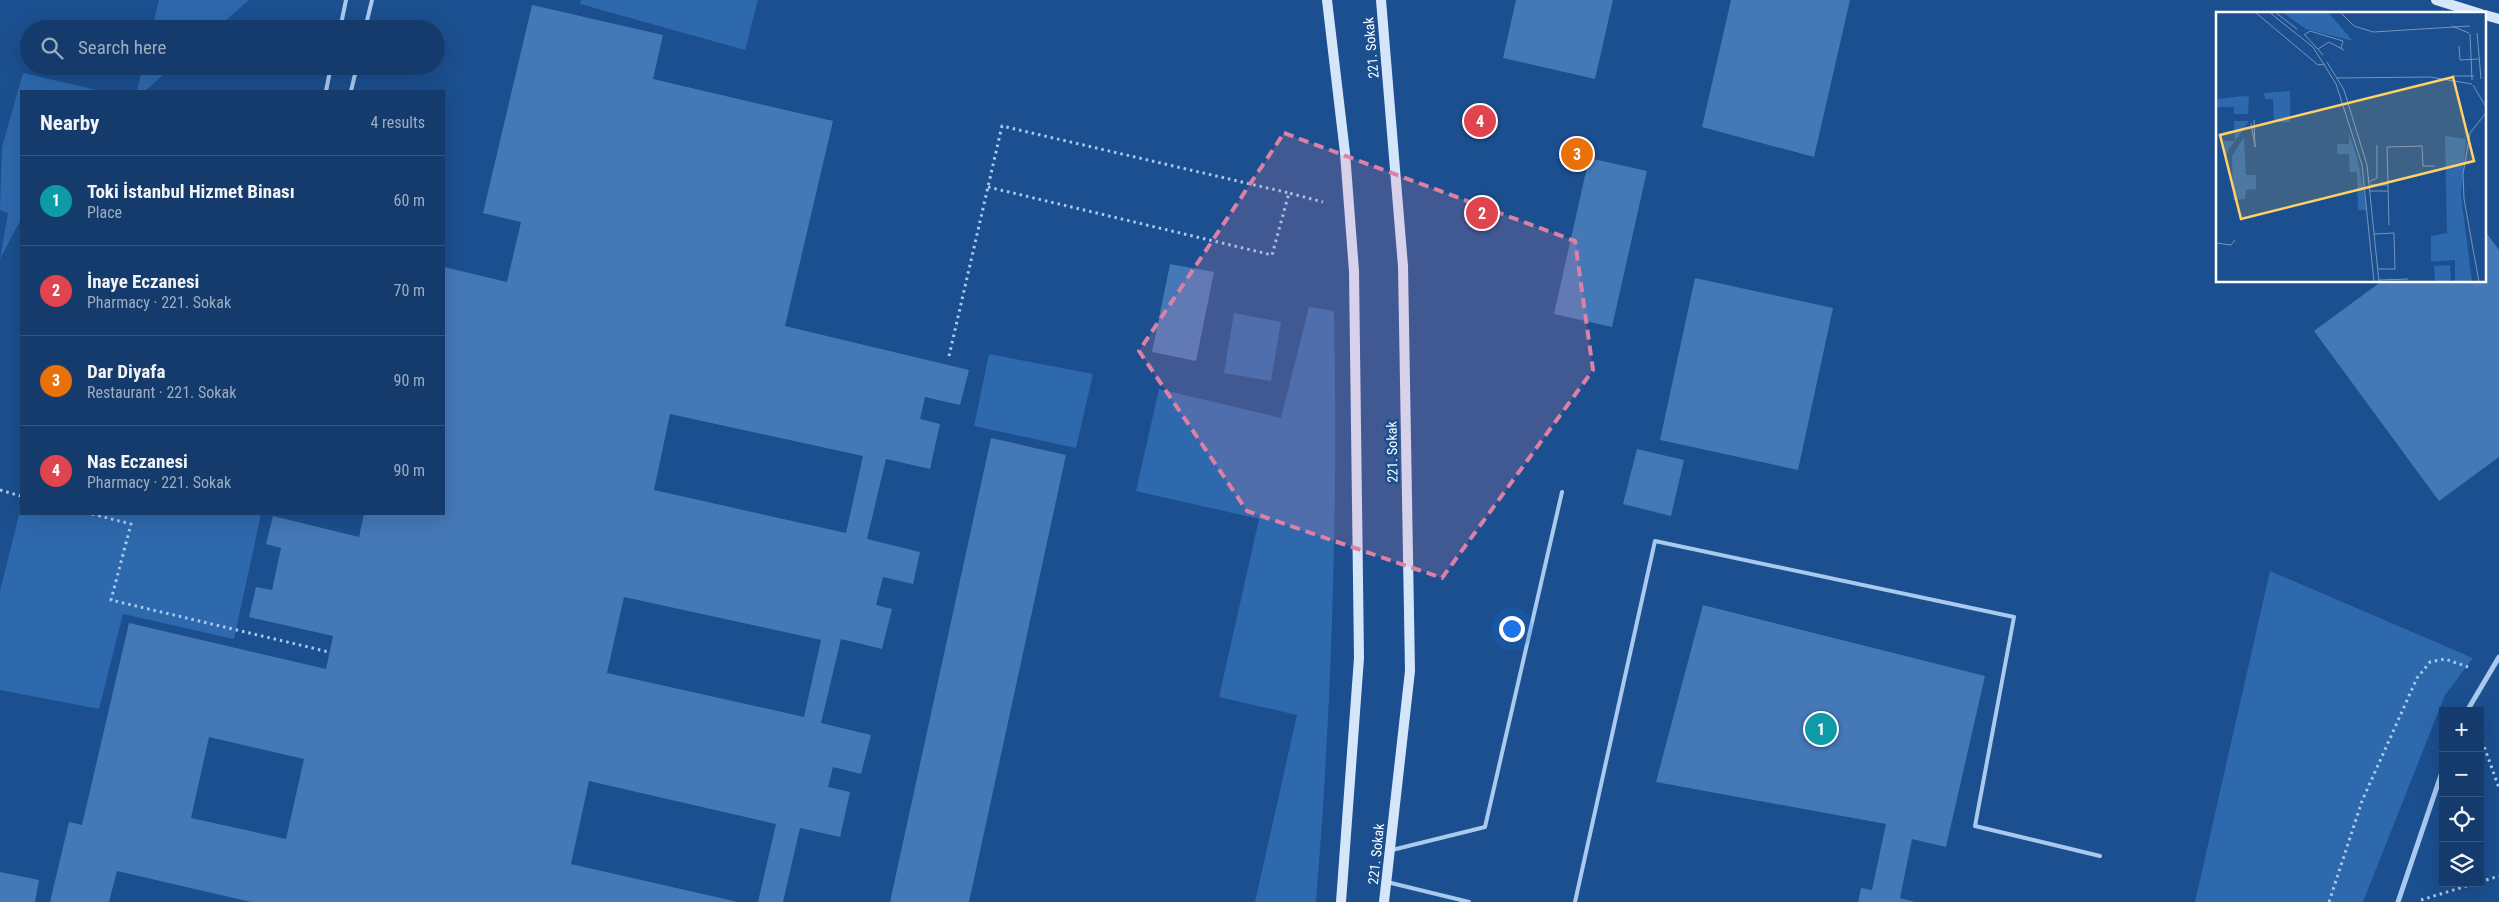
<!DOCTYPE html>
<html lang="en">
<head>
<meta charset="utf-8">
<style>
  :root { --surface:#143b6b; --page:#214673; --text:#f1f3f6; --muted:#9dadc1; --line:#33557e; --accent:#95b2f1 }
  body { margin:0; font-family:"Roboto Condensed",sans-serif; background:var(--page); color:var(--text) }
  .controls { position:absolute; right:15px; bottom:15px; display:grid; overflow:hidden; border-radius:0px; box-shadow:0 5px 20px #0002 }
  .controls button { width:45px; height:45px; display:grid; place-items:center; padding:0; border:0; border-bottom:1px solid var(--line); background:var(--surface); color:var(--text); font:25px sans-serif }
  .you { position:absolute; left:1511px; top:628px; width:18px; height:18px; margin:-12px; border:4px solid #fff; border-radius:50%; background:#1a73e8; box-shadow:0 0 0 8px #1a73e833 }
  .badge { display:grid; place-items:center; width:32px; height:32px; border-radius:50%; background:var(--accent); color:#fff; font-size:16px; font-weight:700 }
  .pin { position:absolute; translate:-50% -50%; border:2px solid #fff; box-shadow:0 1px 5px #0006 }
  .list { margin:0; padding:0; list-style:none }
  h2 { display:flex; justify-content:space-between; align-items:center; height:65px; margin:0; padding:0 20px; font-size:21px }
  h2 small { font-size:16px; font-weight:400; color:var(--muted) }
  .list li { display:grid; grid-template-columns:32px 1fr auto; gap:15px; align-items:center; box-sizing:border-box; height:90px; padding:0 20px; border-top:1px solid var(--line) }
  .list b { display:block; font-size:19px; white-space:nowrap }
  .list p { margin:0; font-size:16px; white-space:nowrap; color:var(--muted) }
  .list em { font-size:16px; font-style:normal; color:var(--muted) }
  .icon { flex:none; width:28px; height:28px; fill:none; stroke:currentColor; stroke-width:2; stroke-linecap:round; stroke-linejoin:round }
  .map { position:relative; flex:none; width:2499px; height:902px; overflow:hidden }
  .search { position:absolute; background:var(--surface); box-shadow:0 5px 20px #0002; left:20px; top:20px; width:425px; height:55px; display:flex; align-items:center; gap:12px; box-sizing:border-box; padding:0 18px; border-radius:28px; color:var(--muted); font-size:19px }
  .panel { position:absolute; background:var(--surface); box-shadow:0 5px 20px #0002; left:20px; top:90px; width:425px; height:425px; border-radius:0px }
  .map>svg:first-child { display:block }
  .green { fill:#2e69ad }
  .building { fill:#4478b7; fill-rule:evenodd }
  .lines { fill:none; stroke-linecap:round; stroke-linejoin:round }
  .path { stroke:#a9c9ee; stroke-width:3; stroke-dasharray:2.5 4; stroke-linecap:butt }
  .lane { stroke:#a9c9ee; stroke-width:4 }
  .street { stroke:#a9c9ee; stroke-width:5 }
  .secondary { stroke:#d6e6fa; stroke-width:10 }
  .marked { fill:#dd80a5; fill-opacity:0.2; stroke:#dd80a5; stroke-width:4; stroke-dasharray:10 6; stroke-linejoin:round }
  .labels { text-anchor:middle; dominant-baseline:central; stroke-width:5; stroke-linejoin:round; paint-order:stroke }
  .street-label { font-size:14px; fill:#fff; stroke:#1b4f8f }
  .inset-road { fill:none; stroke:#7695bc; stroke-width:1 }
  .view { fill:#ffd166; fill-opacity:0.15; stroke:#ffd166; stroke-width:2.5 }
  .inset-edge { fill:none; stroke:#fff; stroke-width:2.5 }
</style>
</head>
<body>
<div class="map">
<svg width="2499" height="902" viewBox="0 0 2499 902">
  <rect width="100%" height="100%" fill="#1b4f8f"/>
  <g class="green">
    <polygon points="159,0 249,0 216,29 152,29"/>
    <polygon points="581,0 758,0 745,50 580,4"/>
    <polygon points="143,66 173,66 145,91 137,91"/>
    <polygon points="23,73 101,91 21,91 21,219 0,259 8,213 0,210 2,147"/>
    <path d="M1309,307L1334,311C1338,508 1332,705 1316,902H1255L1297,715L1219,697L1259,519L1136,491L1159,389L1281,418Z"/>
    <polygon points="1234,313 1281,322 1271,381 1224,373"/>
    <polygon points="989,354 1093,374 1076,448 974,426"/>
    <polygon points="21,507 21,514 261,514 234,639 123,614 99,709 0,690 0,591"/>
    <polygon points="2270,571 2473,658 2445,695 2363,902 2195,902"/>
  </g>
  <g class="building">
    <polygon points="1516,0 1613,0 1595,79 1503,58"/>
    <polygon points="1731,0 1850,0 1814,157 1702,127"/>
    <path d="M532,5L663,35L653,79L833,121L785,326L969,370L960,405L925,397L920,419L940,424L930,469L886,459L867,539L920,552L913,584L883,577L876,605L892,609L882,649L841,639L821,723L871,735L861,774L833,767L828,787L850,792L840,837L800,828L783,902H758L776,824L589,781L571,864L738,902H251L117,871L109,902H50L69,822L82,825L129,623L326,669L333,636L249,617L256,587L272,590L281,548L266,544L273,516L359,537L364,514H444V267L507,282L521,222L483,213ZM670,414L863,456L846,533L654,490ZM624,597L821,640L804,717L607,673ZM209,737L304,759L286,839L191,818Z"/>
    <polygon points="1589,158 1647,171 1612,327 1554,314"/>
    <polygon points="2485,231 2499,250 2499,457 2439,501 2314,331 2382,281 2485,281"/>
    <polygon points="1170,264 1214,272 1196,361 1152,352"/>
    <polygon points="1695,278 1833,308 1798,470 1660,440"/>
    <polygon points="991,438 1066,455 969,902 890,902"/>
    <polygon points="1637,449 1684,460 1671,516 1623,504"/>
    <polygon points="1703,605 1985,676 1946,847 1912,839 1900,898 1915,902 1858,902 1861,888 1872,890 1886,824 1656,782"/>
    <polygon points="0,872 39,880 35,902 0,902"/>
  </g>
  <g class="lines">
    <g class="path">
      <polyline points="988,187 1272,255 1289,193 1323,202"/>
      <polyline points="949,356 1002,126 1289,193"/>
      <polyline points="0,490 21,496"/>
      <polyline points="92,514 131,524 111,600 329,652"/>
      <polyline points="2480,735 2499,788"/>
      <polyline points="2480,882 2499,876"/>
      <polyline points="2421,900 2476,883"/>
      <polyline points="2329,902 2362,801 2417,678 2430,662 2445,659 2468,667"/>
    </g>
    <g class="lane">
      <polyline points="340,29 346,0"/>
      <polyline points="365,29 372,0"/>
      <polyline points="326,91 331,66"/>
      <polyline points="351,91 357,66"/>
      <polyline points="1392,850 1485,827 1562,492"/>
      <polyline points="1387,882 1469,902"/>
      <polyline points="1575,902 1655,541 2014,617 1975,826 2100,856"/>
    </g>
    <g class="street">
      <polyline points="2467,711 2499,657"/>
      <polyline points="2398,902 2443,769"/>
    </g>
    <g class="secondary">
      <polyline points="1327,0 1345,153 1354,271 1359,658 1341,902"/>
      <polyline points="1381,0 1403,266 1410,671 1384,902"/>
      <polyline points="2436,0 2481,14"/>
      <polyline points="2485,15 2499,19"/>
    </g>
  </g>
  <path class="marked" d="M1284,133L1575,241L1593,370L1442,578L1247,511L1139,351Z"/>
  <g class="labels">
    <g class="street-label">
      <text transform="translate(1371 48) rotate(-95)">221. Sokak</text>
      <text transform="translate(1392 452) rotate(-91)">221. Sokak</text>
      <text transform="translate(1376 854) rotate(-84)">221. Sokak</text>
    </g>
  </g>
  <g transform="translate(2216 12)">
    <rect width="270" height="270" fill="#1b4f8f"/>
    <path d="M66,0H112L137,29L90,17ZM74,79V110H58L57,87H49L48,81ZM28,84L33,85L32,102H18V95H0V87ZM18,109H33L19,129L12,138L10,148L8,129H19ZM133,121L142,149L151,198H142L141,160H134L133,142H121V132H133ZM229,124L250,127L245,183L256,270H239V248L215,250V224L231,221ZM28,125L30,163H40V177L30,178L29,187L17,188L16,144ZM234,253L235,270H219L218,254Z" fill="#2e69ad"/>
    <path class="inset-road" d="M39,0L102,53L109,52M53,0L97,35L120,72L146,153L158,270M59,0L81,17M124,0L138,14L157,20L254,14M236,14L253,21M261,21L265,67M254,22L256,68M88,23L94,19L127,29L125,36M89,23L107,43M243,34L244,48L263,47M102,37L113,30L128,38M111,50L128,78L151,153L163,270M236,64H258M121,66L214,65L256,72M257,73L270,95M35,111L39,135L38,108M153,170L161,166V133M154,173H172M154,179H172M173,213L171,135L206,134L207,154H219M158,222L178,221L179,257H162M0,231L15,233L19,228M163,268L192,267M263,270L248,187L247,162L254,121L270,101"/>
    <path class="view" d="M237,65L258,149L25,207L4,123Z"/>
    <rect width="270" height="270" class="inset-edge"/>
  </g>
</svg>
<div class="controls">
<button>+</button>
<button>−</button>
<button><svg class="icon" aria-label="locate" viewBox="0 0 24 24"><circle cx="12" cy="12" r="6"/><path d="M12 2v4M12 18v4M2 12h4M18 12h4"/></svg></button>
<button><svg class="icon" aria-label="layers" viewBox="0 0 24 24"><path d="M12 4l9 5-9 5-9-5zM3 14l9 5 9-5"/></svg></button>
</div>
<div class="you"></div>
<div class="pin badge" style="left:1821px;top:729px;background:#0f9aa8">1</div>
<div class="pin badge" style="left:1482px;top:213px;background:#e0444e">2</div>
<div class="pin badge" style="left:1577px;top:154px;background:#e8710a">3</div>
<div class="pin badge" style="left:1480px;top:121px;background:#e0444e">4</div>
<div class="search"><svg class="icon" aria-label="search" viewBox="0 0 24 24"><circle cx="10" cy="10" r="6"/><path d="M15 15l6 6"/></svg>Search here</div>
<section class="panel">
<h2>Nearby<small>4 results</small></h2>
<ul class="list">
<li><span class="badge" style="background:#0f9aa8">1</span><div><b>Toki İstanbul Hizmet Binası</b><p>Place</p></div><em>60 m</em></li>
<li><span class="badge" style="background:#e0444e">2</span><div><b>İnaye Eczanesi</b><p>Pharmacy · 221. Sokak</p></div><em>70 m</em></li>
<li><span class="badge" style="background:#e8710a">3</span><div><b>Dar Diyafa</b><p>Restaurant · 221. Sokak</p></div><em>90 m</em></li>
<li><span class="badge" style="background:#e0444e">4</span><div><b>Nas Eczanesi</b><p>Pharmacy · 221. Sokak</p></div><em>90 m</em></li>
</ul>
</section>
</div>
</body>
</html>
